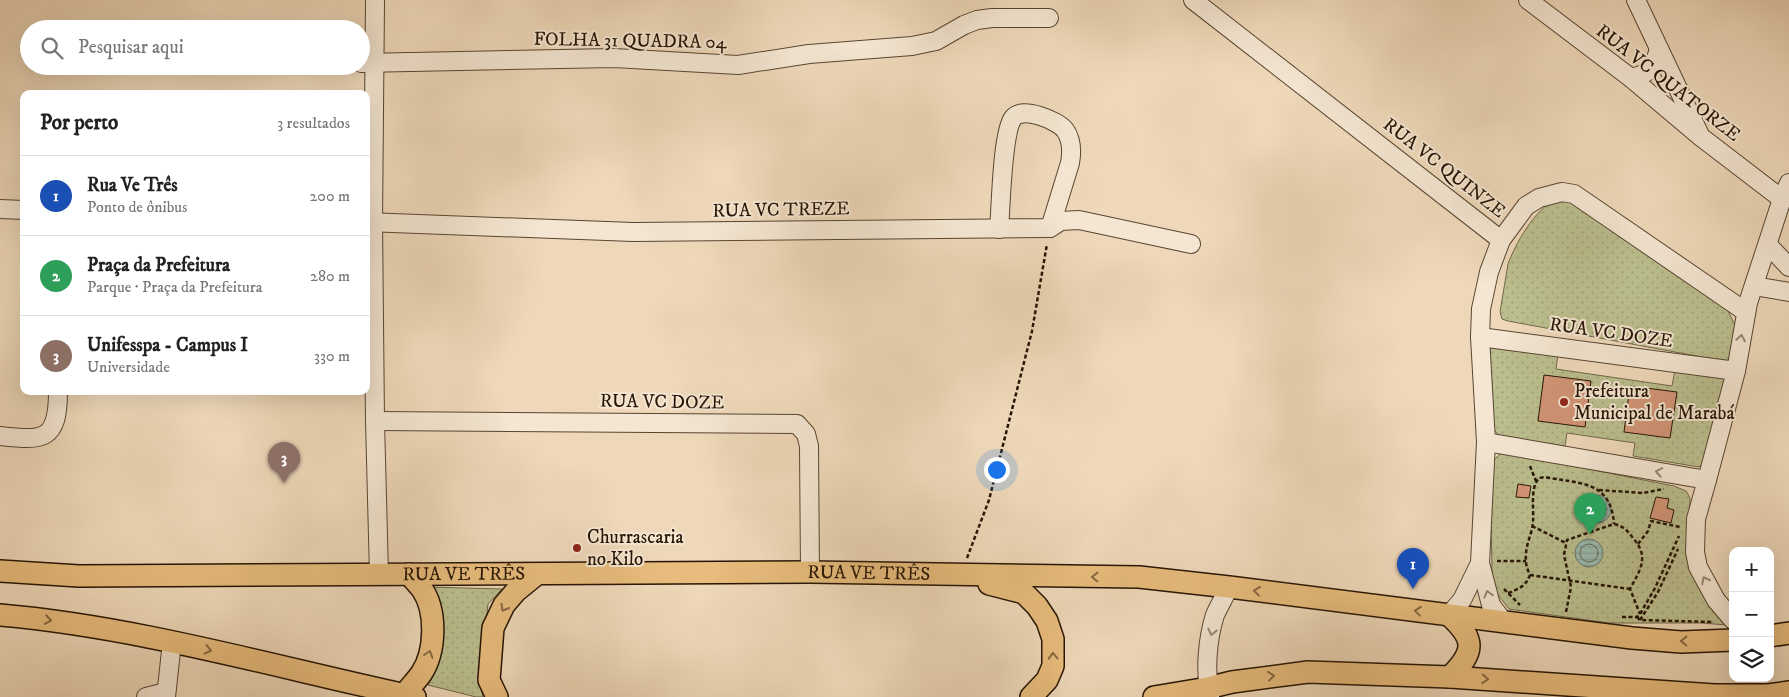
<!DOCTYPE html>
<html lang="pt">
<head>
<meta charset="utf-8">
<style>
  :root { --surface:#fff; --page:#f2f2f2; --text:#222; --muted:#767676; --line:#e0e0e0; --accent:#8f2418 }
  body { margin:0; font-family:"IM FELL DW Pica",serif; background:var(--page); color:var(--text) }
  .controls { position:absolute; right:15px; bottom:15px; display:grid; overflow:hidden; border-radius:10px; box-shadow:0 5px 20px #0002 }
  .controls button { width:45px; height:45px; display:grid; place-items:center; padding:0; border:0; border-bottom:1px solid var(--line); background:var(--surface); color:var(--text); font:25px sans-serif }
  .you { position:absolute; left:996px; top:469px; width:18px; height:18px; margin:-12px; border:4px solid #fff; border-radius:50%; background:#1a73e8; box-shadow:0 0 0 8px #1a73e833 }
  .badge { display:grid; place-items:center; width:32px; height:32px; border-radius:50%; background:var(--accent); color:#fff; font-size:16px; font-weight:700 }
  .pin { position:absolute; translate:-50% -41px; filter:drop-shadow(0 1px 2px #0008) }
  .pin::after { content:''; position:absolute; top:26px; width:18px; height:15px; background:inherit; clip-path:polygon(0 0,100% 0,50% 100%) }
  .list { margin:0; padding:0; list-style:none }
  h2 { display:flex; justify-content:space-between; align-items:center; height:65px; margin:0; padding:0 20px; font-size:21px }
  h2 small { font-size:16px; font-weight:400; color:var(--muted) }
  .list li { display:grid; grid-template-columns:32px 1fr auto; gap:15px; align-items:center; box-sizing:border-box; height:80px; padding:0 20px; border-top:1px solid var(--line) }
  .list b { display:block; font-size:19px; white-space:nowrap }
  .list p { margin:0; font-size:16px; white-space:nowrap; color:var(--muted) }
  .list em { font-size:16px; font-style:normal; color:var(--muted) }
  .icon { flex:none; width:28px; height:28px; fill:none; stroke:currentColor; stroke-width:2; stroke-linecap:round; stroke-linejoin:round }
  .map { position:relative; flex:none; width:1789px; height:697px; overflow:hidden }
  .search { position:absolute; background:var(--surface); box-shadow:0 5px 20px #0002; left:20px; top:20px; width:350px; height:55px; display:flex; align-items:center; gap:12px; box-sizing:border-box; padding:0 18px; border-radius:28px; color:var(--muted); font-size:19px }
  .panel { position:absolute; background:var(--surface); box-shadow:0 5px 20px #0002; left:20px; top:90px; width:350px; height:305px; border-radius:10px }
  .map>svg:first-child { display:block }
  .green { fill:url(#green-dots); stroke:#706949 }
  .water { fill:url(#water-rules); stroke:#6b786a }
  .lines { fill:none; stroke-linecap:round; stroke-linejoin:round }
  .shore { stroke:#606759; stroke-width:1 }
  .building { fill:#d29576; stroke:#261404 }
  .minor-casing { stroke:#584531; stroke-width:20 }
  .major-casing { stroke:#261404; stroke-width:24 }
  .path { stroke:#261404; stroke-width:2.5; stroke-dasharray:4 2.5; stroke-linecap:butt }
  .minor { stroke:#f4e6d2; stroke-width:18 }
  .major { stroke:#e7bc7c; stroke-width:21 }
  .oneway { stroke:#978875 }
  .oneway2 { stroke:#866840 }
  .poi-dot { fill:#8f2418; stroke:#f4e6d2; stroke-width:2 }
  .labels { text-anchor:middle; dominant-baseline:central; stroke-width:4; stroke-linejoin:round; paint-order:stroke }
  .street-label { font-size:19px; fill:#261404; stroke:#f4e6d2 }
  .poi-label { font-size:19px; fill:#261404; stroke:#f4e6d2; text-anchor:start }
</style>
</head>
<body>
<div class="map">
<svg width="1789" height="697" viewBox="0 0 1789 697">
  <defs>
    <pattern id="green-dots" width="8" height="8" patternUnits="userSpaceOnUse" patternTransform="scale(1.25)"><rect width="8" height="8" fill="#bbbe8e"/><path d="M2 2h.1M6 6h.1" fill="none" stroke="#a1a279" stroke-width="1.8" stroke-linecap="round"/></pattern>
    <pattern id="water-rules" width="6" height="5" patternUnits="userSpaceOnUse" patternTransform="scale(1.25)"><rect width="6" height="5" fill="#99baae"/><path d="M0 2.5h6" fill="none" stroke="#849f94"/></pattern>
  </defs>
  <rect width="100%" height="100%" fill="#eed8b9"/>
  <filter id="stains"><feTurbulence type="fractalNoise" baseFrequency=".004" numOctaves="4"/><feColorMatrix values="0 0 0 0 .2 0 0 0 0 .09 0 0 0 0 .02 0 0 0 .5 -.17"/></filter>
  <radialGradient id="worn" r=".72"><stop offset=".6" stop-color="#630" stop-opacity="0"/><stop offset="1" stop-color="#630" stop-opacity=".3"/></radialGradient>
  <g class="green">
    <path d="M1568,198L1727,309L1738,331L1731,359L1726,361L1718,360L1508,321L1502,319L1500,312L1508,264C1515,245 1535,208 1556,200C1559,199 1564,199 1568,198Z"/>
    <polygon points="1492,345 1558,354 1556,369 1672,386 1675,370 1721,374 1727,383 1706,460 1699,467 1633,456 1635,443 1567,433 1565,446 1501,437 1494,430 1488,353"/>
    <path d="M1502,452L1674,486L1686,491L1690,498L1689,529L1727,625L1701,623H1609L1509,609C1498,594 1493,592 1492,572L1490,470L1491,463Z"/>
    <polygon points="427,587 502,589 488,604 480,682 483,697 476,697 428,685 437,668 442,609"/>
  </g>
  <g class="water">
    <circle cx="1597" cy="509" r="14"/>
    <circle cx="1589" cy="553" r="14"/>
  </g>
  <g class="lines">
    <g class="shore">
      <circle cx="1597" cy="509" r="9"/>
      <circle cx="1589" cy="553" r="9"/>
    </g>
  </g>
  <g class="building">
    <polygon points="1544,375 1591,381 1585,427 1538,421"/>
    <polygon points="1630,386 1677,392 1670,438 1624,432"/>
    <polygon points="1518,484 1531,486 1529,498 1516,497"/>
    <polygon points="1656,497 1669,499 1667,508 1674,510 1671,523 1650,518"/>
  </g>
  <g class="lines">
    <defs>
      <g id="minor">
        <polyline points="375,0 373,222 375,421 379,575"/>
        <polyline points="1193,0 1501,240"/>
        <polyline points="1528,0 1631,78 1701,137 1782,199"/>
        <polyline points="1636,0 1699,133"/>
        <polyline points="361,63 614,58 738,65 809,54 912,46 936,41 964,25 977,20 992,18 1049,18"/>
        <path d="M1631,78C1651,73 1653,69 1659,49"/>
        <polyline points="0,209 24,210"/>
        <polyline points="366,222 633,232 1050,228 1061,221 1079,220 1191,244"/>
        <path d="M999,229C1001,207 1002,133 1013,118C1022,106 1057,120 1065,130C1072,140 1072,152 1070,163L1050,228"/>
        <polyline points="1768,245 1789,267"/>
        <polyline points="1754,286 1789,292"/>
        <polyline points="1480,337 1736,371"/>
        <polyline points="375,421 797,424 806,434 809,446 810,572"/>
        <path d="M0,436C44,441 58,441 58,391"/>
        <polyline points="1486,442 1707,480"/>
        <polyline points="1449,615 1462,600 1480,563"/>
        <polyline points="1733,620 1716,600 1698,567 1695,552 1696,519 1707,480 1736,371 1748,303 1782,199 1789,183"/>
        <polyline points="1503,621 1491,605 1480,563 1486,442 1480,337 1481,309 1489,272 1501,240 1526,206 1539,198 1562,192 1574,194 1746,312"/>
        <polyline points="146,697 166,692"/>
        <polyline points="166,697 172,642"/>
        <path d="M1210,697C1205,672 1207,640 1215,615C1219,606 1225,596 1229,587"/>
      </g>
      <g id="major">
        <path id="s1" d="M0,571L79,576L810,572L1139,577L1229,587L1632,638L1681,642L1733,640"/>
        <polyline points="989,584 1024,593 1037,606 1047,621 1053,639 1053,666 1047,680 1031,697"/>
        <path d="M0,615C139,627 279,668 415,697"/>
        <path d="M1449,615C1476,640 1475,651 1450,677"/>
        <polyline points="1770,636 1789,633"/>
        <path d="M404,695C409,688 416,681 421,674C436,652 437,611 422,589C418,584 413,579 409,574"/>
        <polyline points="497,697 489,680 493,628 504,605 516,591 537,574"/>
        <polyline points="1154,697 1208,688 1232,682 1308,672 1450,677 1714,695 1768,695 1789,692"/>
      </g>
    </defs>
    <use href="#minor" class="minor-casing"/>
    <use href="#major" class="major-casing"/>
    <g class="path">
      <polyline points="1530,466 1536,481"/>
      <polyline points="1599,490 1643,493 1664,489"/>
      <polyline points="1532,526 1566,543"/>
      <polyline points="1638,544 1648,531 1651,521 1680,527"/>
      <polyline points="967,558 989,500 1032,331 1047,244"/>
      <polyline points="1497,561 1526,561"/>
      <polyline points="1530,575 1630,589"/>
      <polyline points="1504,589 1520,605"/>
      <path d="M1508,593C1519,589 1526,586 1530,575C1527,569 1525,562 1526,555C1526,543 1533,532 1533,521C1534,508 1530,488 1539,478L1545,477C1579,484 1611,480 1614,524"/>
      <path d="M1566,612L1571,587L1564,555L1567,540L1614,524C1623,526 1628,531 1633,538C1650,557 1640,570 1630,589L1640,614"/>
      <polyline points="1622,617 1637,617 1640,614 1655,588 1679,536"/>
      <polyline points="1637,617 1640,620 1713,622"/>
      <polyline points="1640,620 1658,592 1678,549"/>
    </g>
    <use href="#minor" class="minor"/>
    <use href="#major" class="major"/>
  </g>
  <defs><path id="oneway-chevron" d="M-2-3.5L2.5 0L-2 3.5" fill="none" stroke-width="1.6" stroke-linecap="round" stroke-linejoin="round" transform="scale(1.25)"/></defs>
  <g class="oneway">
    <use href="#oneway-chevron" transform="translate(1741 338) rotate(-80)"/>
    <use href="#oneway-chevron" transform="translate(1659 472) rotate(-170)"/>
    <use href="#oneway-chevron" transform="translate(1705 580) rotate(-117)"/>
    <use href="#oneway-chevron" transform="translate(1488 594) rotate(-105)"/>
    <use href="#oneway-chevron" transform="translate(1212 632) rotate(103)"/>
  </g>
  <g class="oneway2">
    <use href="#oneway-chevron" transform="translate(1095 577) rotate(-179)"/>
    <use href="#oneway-chevron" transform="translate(1257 591) rotate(-173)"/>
    <use href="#oneway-chevron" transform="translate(504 608) rotate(120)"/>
    <use href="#oneway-chevron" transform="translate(1418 611) rotate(-173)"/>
    <use href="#oneway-chevron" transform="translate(48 620) rotate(10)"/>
    <use href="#oneway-chevron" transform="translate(1684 641) rotate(-179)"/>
    <use href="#oneway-chevron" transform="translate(208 650) rotate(13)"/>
    <use href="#oneway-chevron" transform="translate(429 654) rotate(-72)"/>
    <use href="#oneway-chevron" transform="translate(1053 656) rotate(-91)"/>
    <use href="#oneway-chevron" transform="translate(1271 676) rotate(-7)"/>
    <use href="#oneway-chevron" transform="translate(1485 679) rotate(4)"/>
  </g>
  <g class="poi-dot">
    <circle cx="1564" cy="402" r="5"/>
    <circle cx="577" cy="548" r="5"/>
  </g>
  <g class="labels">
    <g class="street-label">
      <text transform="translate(630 41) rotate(1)">FOLHA 31 QUADRA 04</text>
      <text transform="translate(1668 83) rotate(38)">RUA VC QUATORZE</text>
      <text transform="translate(1444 168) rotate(38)">RUA VC QUINZE</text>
      <text transform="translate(781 210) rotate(-1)">RUA VC TREZE</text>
      <text transform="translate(1611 333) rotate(8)">RUA VC DOZE</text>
      <text transform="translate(662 402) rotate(1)">RUA VC DOZE</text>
      <text stroke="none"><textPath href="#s1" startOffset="464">RUA VE TRÊS</textPath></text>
      <text stroke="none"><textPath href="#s1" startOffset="869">RUA VE TRÊS</textPath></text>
    </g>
    <g class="poi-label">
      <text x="1574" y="391">Prefeitura<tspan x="1574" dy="22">Municipal de Marabá</tspan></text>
      <text x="587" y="537">Churrascaria<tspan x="587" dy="22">no Kilo</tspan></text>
    </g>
  </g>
  <rect width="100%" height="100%" filter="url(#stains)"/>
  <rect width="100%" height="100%" fill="url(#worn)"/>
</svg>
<div class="controls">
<button>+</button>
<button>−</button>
<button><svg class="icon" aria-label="layers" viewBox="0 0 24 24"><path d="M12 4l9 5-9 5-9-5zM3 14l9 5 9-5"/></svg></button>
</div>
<div class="you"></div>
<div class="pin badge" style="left:1413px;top:589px;background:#1a4fb4">1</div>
<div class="pin badge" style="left:1590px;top:534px;background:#2e9e5b">2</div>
<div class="pin badge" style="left:284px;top:483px;background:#8d6e63">3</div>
<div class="search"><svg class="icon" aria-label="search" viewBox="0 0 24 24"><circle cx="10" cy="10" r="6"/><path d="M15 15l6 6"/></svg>Pesquisar aqui</div>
<section class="panel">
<h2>Por perto<small>3 resultados</small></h2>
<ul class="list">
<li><span class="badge" style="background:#1a4fb4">1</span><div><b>Rua Ve Três</b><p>Ponto de ônibus</p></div><em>200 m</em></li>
<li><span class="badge" style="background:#2e9e5b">2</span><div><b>Praça da Prefeitura</b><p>Parque · Praça da Prefeitura</p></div><em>280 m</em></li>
<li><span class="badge" style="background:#8d6e63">3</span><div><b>Unifesspa - Campus I</b><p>Universidade</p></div><em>330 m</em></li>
</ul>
</section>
</div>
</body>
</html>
